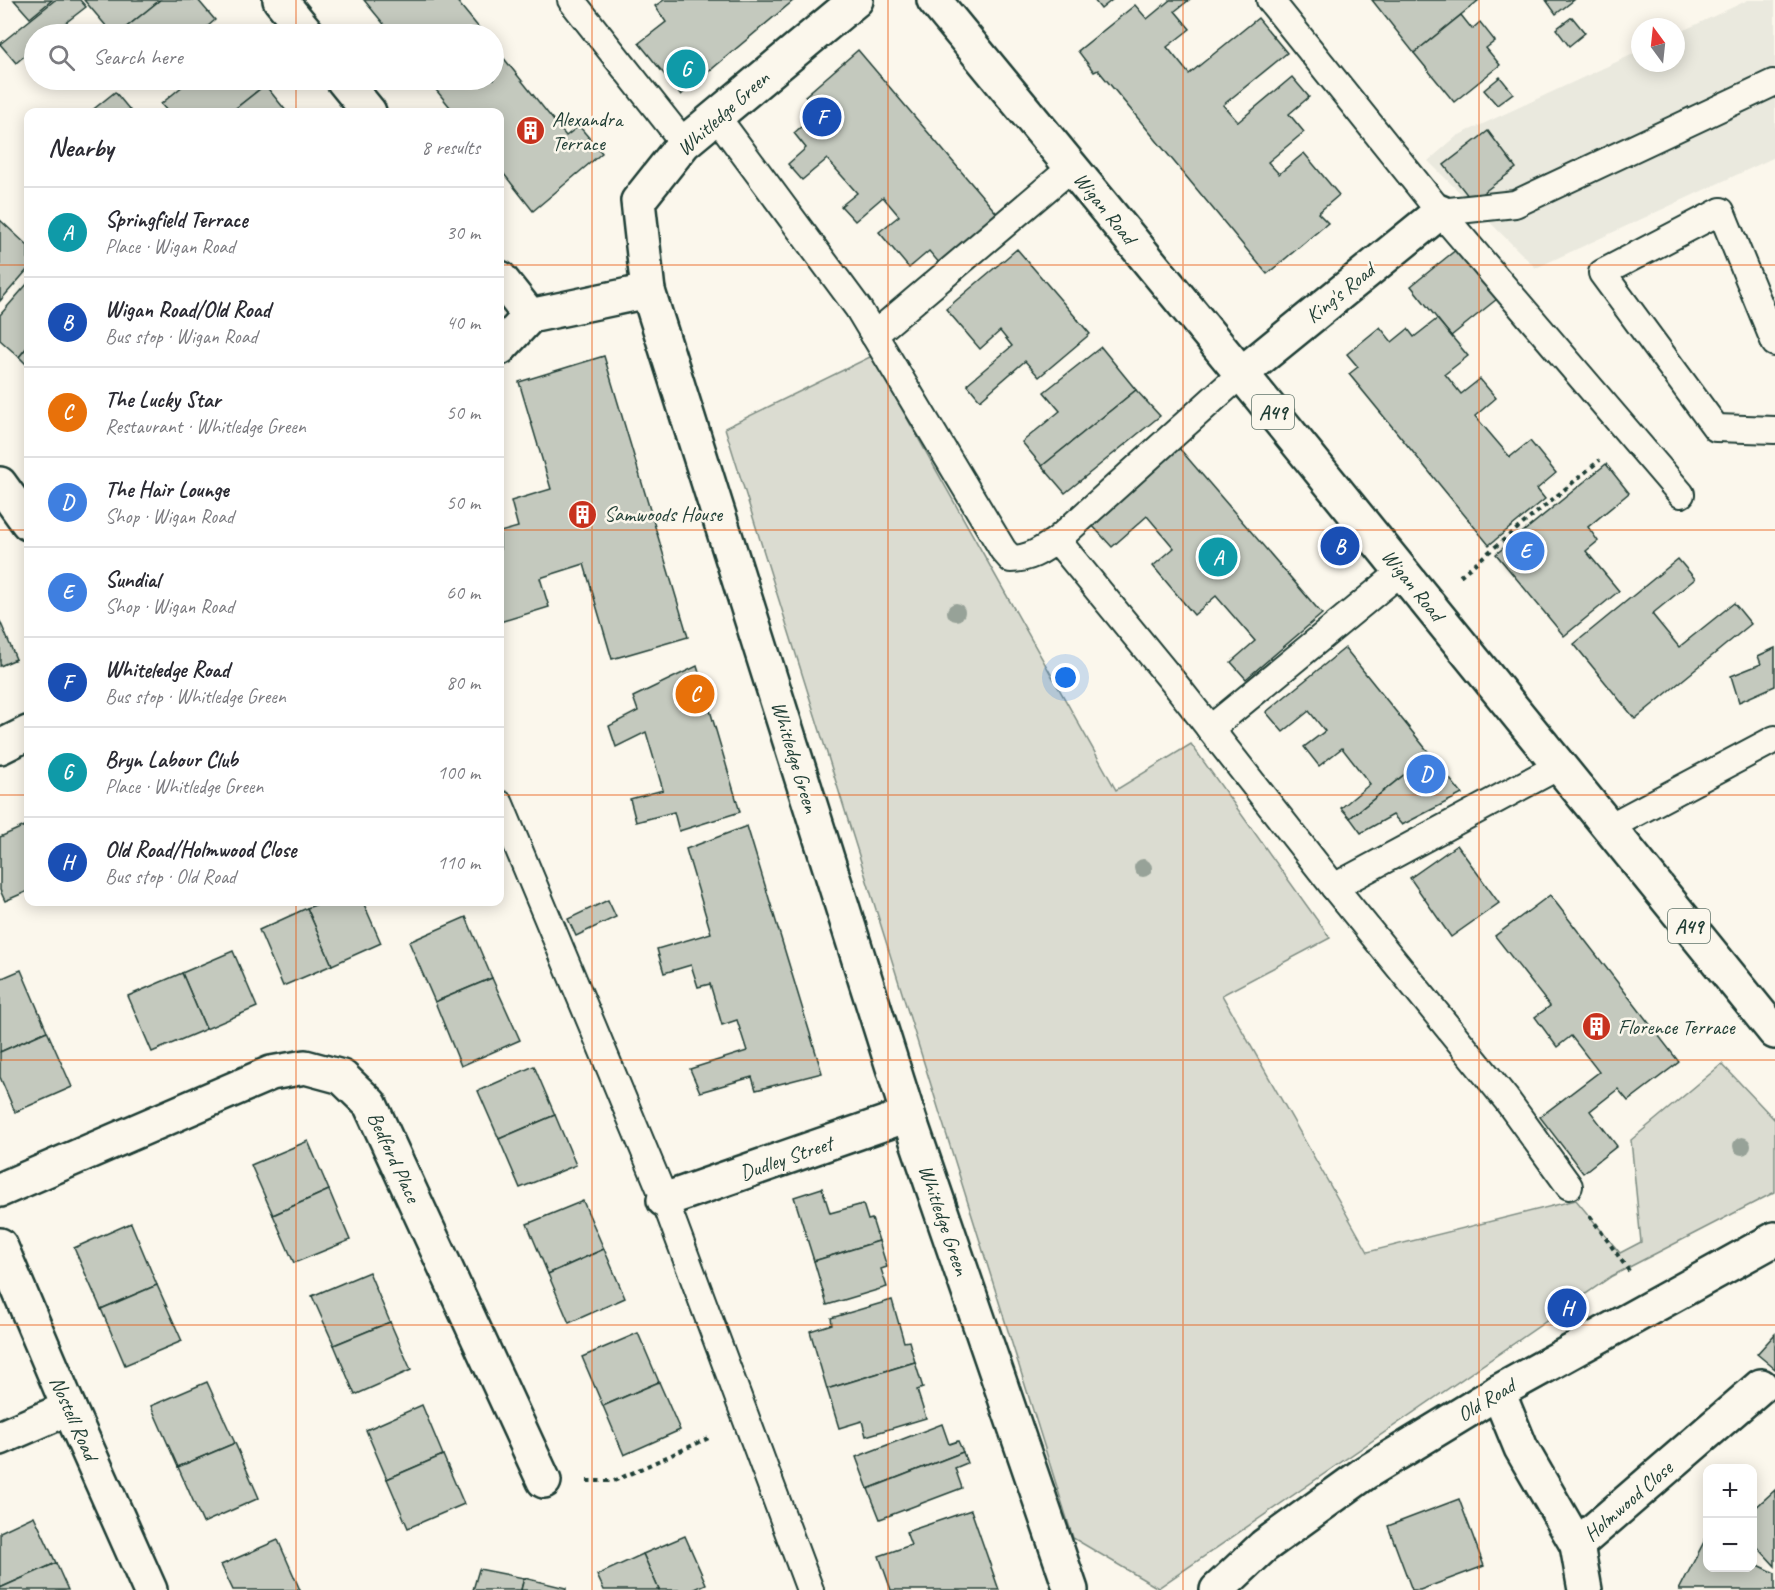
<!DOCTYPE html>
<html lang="en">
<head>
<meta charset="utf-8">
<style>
  :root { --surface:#fff; --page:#f2f2f3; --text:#2b2b33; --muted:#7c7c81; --line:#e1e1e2; --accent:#1a73e8 }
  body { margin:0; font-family:Caveat,sans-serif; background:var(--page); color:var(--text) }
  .controls { position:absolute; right:18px; bottom:18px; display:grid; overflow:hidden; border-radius:12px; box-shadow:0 3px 15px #0003 }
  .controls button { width:54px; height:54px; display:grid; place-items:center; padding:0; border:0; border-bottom:2px solid var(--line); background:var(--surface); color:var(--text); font:30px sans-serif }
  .compass { position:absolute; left:1631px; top:18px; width:54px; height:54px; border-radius:50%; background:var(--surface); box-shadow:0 3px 15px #0003; rotate:345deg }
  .you { position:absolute; left:1066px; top:678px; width:21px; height:21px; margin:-15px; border:4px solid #fff; border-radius:50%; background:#1a73e8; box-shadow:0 0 0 9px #1a73e833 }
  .badge { display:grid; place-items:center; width:39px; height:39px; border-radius:50%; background:var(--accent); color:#fff; font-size:20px; font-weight:700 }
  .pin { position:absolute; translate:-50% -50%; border:3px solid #fff; box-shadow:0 2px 6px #0006 }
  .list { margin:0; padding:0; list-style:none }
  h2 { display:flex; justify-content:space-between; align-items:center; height:78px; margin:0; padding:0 24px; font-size:26px }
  h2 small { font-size:20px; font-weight:400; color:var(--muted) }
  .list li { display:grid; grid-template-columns:39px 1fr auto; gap:18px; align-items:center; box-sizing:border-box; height:90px; padding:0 24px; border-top:2px solid var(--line) }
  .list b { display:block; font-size:22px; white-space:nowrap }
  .list p { margin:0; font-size:20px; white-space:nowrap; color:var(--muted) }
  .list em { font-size:20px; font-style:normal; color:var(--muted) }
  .icon { flex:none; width:33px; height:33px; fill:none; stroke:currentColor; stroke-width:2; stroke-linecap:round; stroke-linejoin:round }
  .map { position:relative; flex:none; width:1775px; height:1590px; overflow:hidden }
  .search { position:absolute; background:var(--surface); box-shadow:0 3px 15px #0003; left:24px; top:24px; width:480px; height:66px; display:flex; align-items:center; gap:15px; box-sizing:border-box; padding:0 21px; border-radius:33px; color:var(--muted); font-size:22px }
  .panel { position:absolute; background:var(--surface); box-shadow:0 3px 15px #0003; left:24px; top:108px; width:480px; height:798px; border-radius:12px }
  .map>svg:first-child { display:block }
  .built { fill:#eae9de }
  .green { fill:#dbdcd1; stroke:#7d8c82; stroke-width:1.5 }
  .building { fill:#c4c9be; stroke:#1f3d34; stroke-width:1.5 }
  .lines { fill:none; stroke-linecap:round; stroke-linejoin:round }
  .service-casing { stroke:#1f3d34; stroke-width:30 }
  .minor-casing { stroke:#1f3d34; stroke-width:38 }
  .tertiary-casing { stroke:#1f3d34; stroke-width:38 }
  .primary-casing { stroke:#1f3d34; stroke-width:38 }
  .path { stroke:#1f3d34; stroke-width:4; stroke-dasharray:4.5 4.5; stroke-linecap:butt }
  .service { stroke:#fbf7ec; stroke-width:26 }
  .minor { stroke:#fbf7ec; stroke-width:33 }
  .tertiary { stroke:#fbf7ec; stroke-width:33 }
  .primary { stroke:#fbf7ec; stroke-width:33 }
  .tree { fill:#97a298 }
  .grid { fill:none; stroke:#e8590c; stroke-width:1.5; stroke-opacity:0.55 }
  .labels { text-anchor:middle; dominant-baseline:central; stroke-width:5; stroke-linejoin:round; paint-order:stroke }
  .shield { fill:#fbf7ec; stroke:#61756b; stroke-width:1.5 }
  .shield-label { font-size:20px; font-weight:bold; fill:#1f3d34 }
  .street-label { font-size:21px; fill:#1f3d34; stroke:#fbf7ec }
  .poi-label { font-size:21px; fill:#1f3d34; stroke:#fbf7ec; text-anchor:start }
</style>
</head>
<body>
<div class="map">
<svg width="1775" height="1590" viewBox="0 0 1775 1590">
  <rect width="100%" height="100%" fill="#fbf7ec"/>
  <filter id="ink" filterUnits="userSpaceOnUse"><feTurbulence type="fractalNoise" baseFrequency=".0167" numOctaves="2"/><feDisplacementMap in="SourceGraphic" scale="12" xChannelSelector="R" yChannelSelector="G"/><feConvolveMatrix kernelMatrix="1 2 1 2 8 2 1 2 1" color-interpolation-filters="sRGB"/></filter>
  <g filter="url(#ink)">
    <polygon class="built" points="1748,0 1775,0 1775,157 1536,268 1428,161 1457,136 1640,51 1640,63 1676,63 1676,34"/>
    <polygon class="green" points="872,356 1116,790 1191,744 1330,938 1222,995 1368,1252 1576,1200 1620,1253 1641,1242 1631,1140 1722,1064 1775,1120 1775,1192 1612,1276 1158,1588 1073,1538 725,428"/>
    <g class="building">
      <polygon points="14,0 52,0 30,18"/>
      <polygon points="55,0 80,0 86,7 51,34 34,34 34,48 16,63 0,44"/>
      <polygon points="84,0 160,0 118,34 113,34"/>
      <polygon points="160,0 198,0 215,20 199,34 118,34"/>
      <polygon points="364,0 456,0 484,34 392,34"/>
      <polygon points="664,0 794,0 681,95 639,43 666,22 655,6"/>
      <polygon points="1094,0 1112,0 1101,9"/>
      <polygon points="1170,0 1189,0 1175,11 1190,29 1167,47 1189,74 1258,18 1287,53 1223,105 1238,122 1292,77 1309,97 1289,114 1304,132 1268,162 1279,174 1304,153 1339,195 1318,213 1328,223 1267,274 1098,70 1094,72 1078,51 1135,5 1147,19"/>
      <polygon points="1372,0 1479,0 1414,53"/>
      <polygon points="1546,0 1574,0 1556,14"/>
      <polygon points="1461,15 1472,29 1480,22 1495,41 1486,48 1500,65 1454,102 1414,53"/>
      <polygon points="1572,17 1585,33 1569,46 1556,29"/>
      <polygon points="494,46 566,136 579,126 602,153 533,211 500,169 500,112 454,112 428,80 494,80"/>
      <polygon points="858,50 999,216 941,265 929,251 909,268 879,232 899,216 883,197 855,221 841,206 857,193 827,159 802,180 788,164 806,148 794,133 819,111 805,96"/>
      <polygon points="1500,77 1513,93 1497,105 1484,90"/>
      <polygon points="190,80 261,80 265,85 231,112 168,112 161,104"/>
      <polygon points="265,85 287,112 231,112"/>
      <polygon points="115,92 130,110 127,112 90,112"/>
      <polygon points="1488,131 1516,168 1472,201 1444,165"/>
      <polygon points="0,220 28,246 28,269 0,301"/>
      <polygon points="1017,249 1090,334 1039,377 1025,361 980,400 967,384 1012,346 1000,331 980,349 946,309"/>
      <polygon points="1457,249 1497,299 1451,336 1411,286"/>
      <polygon points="28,283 28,346 19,357 0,340 0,315"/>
      <polygon points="1437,319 1468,356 1445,374 1461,394 1480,379 1496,398 1475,416 1510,457 1530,441 1556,473 1537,489 1545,499 1489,545 1349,374 1358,367 1347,354 1380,327 1392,342 1408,329 1414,337"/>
      <polygon points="28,346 28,366 19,357"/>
      <polygon points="1101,347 1136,390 1042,466 1022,442 1060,411 1044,392"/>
      <polygon points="604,356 688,637 612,659 584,564 540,578 549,607 500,622 500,532 518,527 511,501 551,489 519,382"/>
      <polygon points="1136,390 1160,416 1065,493 1042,466"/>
      <polygon points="1179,448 1322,614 1246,679 1231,662 1255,641 1216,596 1194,615 1153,566 1174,548 1147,516 1112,547 1091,524"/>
      <polygon points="1606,464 1629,493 1588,527 1598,541 1586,551 1619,591 1564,636 1496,554"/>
      <polygon points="1678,559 1695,579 1652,614 1679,647 1734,603 1751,624 1635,719 1574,644"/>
      <polygon points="0,621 16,659 0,666"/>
      <polygon points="1345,648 1430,754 1350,818 1341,808 1370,784 1342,748 1319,766 1304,747 1325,731 1309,711 1283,732 1266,712"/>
      <polygon points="1775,648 1775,686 1739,702 1731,676 1761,664 1758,656"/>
      <polygon points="697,666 740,812 679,831 674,812 636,822 630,799 663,790 646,732 616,747 609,726 638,711 633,697"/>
      <polygon points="1430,754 1462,794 1402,825 1393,815 1361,833 1350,818"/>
      <polygon points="27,825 28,891 5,901 0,890 0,837"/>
      <polygon points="747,826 822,1073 756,1090 752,1077 700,1092 690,1069 747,1051 737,1020 722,1025 710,984 698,987 691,965 664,973 657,949 711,933 686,849"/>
      <polygon points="1457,845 1499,903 1451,937 1410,878"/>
      <polygon points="1550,895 1679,1062 1628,1101 1618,1089 1590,1111 1617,1146 1583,1173 1540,1117 1599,1072 1571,1036 1557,1047 1535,1017 1550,1006 1495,936"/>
      <polygon points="608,900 616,917 576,936 568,919"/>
      <polygon points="323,902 363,902 381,943 332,965 307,908"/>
      <polygon points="307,908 332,965 283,986 259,930"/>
      <polygon points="466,917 492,978 435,1002 409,942"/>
      <polygon points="233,951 257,1007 206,1029 182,973"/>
      <polygon points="21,970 47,1031 0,1052 0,979"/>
      <polygon points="182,973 206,1029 152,1052 128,996"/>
      <polygon points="492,978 520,1040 461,1066 435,1002"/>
      <polygon points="47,1031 72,1087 15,1112 0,1077 0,1052"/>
      <polygon points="534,1066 555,1115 499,1139 478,1091"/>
      <polygon points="555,1115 576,1165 520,1188 499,1139"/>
      <polygon points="308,1141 329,1190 273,1215 251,1165"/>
      <polygon points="822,1188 830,1213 863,1204 868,1220 872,1219 879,1241 814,1261 794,1197"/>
      <polygon points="329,1190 350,1240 294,1263 273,1215"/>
      <polygon points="583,1201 604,1249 548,1274 527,1224"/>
      <polygon points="131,1223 157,1285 101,1309 74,1248"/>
      <polygon points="879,1241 887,1267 881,1269 887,1287 827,1305 814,1261"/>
      <polygon points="604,1249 625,1298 569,1323 548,1274"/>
      <polygon points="369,1272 390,1322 334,1345 312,1296"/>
      <polygon points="157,1285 182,1341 125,1365 101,1309"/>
      <polygon points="892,1300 904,1342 909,1341 915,1362 827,1389 810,1331 832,1324 831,1318"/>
      <polygon points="390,1322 411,1370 355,1395 334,1345"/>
      <polygon points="638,1333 659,1382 603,1406 582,1357"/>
      <polygon points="1775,1334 1775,1369 1757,1354"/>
      <polygon points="915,1362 923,1388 917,1390 926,1418 866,1436 862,1421 839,1428 827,1389"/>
      <polygon points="207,1382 235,1443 178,1467 151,1406"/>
      <polygon points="659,1382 680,1430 624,1455 603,1406"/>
      <polygon points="422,1405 443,1455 387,1479 366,1430"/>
      <polygon points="942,1424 949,1444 958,1441 963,1452 868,1489 856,1457"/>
      <polygon points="235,1443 259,1498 203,1523 178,1467"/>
      <polygon points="963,1452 967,1463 955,1468 962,1488 880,1519 868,1489"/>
      <polygon points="443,1455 464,1504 408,1528 387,1479"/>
      <polygon points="1775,1490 1775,1566 1752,1541 1752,1520 1755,1517 1752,1511"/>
      <polygon points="1459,1499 1484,1566 1420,1590 1412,1590 1388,1526"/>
      <polygon points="971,1510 999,1590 891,1590 879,1556 911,1545 906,1532"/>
      <polygon points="34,1516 56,1563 0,1588 0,1532"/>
      <polygon points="685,1536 706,1584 693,1590 659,1590 643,1554"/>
      <polygon points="1706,1538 1708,1568 1752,1568 1752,1562 1775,1573 1775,1590 1679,1590"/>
      <polygon points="278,1540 300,1590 233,1590 221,1565"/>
      <polygon points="643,1554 659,1590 604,1590 597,1575"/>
      <polygon points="56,1563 68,1590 0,1590 0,1588"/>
      <polygon points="479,1569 524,1578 521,1590 473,1590"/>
      <polygon points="524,1578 566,1588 566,1590 521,1590"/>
    </g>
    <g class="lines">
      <defs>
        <g id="service">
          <polyline points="571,0 684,143"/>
          <polyline points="1270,0 1440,212 1681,494"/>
          <path d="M716,116L858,308L1003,550L1011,559C1030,559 1042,550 1057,540L1241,374"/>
          <polyline points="1440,212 1515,204 1773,83"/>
          <polyline points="874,335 1071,168"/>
          <polyline points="1775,343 1721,211 1602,273 1716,428 1775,430"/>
          <polyline points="1057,540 1175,684 1334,887 1559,766"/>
          <polyline points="1210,729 1402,571"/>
          <polyline points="500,804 662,1193 810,1590"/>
          <polyline points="1609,827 1775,739"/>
          <polyline points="1334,887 1506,1099 1569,1186"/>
        </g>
        <g id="minor">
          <polyline points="280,0 308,34"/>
          <polyline points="856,0 684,143 638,201 648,291 908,1115 1071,1590"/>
          <polyline points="343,80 369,112"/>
          <polyline points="500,278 530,316"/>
          <polyline points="500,348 530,316 648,291"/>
          <polyline points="1241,374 1440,212"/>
          <polyline points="0,484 28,523"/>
          <polyline points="0,747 28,733"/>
          <polyline points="0,1190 271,1073 305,1067 342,1077 370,1104 544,1481"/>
          <polyline points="664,1200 908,1115"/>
          <polyline points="0,1245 69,1408 150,1590"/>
          <polyline points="1498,1392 1521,1448 1577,1545 1585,1590"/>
          <polyline points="0,1438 69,1408"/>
          <polyline points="1577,1545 1761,1386"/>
        </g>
        <polyline id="tertiary" points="1217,1590 1264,1546 1365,1473 1498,1392 1775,1239"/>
        <polyline id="primary" points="934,0 1258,394 1775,1032"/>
      </defs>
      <use href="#service" class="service-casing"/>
      <use href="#minor" class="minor-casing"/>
      <use href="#tertiary" class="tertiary-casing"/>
      <use href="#primary" class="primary-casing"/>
      <g class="path">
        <polyline points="1460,576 1600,460"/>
        <polyline points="1590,1216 1629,1271"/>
        <polyline points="587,1481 614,1481 711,1437"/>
      </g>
      <use href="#service" class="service"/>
      <use href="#minor" class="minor"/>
      <use href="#tertiary" class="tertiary"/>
      <use href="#primary" class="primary"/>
    </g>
    <g class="tree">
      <circle cx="956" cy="612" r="9"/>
      <circle cx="1143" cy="868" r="9"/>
      <circle cx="1742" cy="1146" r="9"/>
    </g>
  </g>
  <path class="grid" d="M296,0V34M592,0V1590M888,0V1590M1183,0V1590M1479,0V1590M296,80V112M0,265H28M500,265H1775M0,530H28M500,530H1775M0,795H28M500,795H1775M296,902V1590M0,1060H1775M0,1325H1775"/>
  <defs>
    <symbol id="building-disc" viewBox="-11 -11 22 22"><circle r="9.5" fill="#c8321e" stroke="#fbf7ec"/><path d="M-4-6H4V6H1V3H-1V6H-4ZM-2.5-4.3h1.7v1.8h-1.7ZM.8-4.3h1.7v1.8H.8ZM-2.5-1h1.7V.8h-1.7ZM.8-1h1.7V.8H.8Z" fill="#fff"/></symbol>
  </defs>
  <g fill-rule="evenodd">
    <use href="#building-disc" x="514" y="114" width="33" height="33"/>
    <use href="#building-disc" x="566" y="498" width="33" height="33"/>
    <use href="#building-disc" x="1580" y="1010" width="33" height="33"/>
  </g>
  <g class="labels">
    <g class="shield">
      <rect x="1252" y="395" width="42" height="34" rx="4.5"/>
      <rect x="1668" y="909" width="42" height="34" rx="4.5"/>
    </g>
    <g class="shield-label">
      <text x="1273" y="412">A49</text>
      <text x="1689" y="926">A49</text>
    </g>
    <g class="street-label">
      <text transform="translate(723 113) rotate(-42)">Whitledge Green</text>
      <text transform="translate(1105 208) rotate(51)">Wigan Road</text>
      <text transform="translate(1340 293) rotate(-39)">King's Road</text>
      <text transform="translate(1413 585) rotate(51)">Wigan Road</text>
      <text transform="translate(795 757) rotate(73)">Whitledge Green</text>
      <text transform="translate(394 1157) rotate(65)">Bedford Place</text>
      <text transform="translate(786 1158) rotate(-19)">Dudley Street</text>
      <text transform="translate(944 1220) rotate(71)">Whitledge Green</text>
      <text transform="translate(1486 1400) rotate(-31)">Old Road</text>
      <text transform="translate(74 1418) rotate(66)">Nostell Road</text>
      <text transform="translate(1628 1501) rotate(-41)">Holmwood Close</text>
    </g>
    <g class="poi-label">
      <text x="552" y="119">Alexandra<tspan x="552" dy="24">Terrace</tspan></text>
      <text x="604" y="514">Samwoods House</text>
      <text x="1618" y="1027">Florence Terrace</text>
    </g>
  </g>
</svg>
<div class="controls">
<button>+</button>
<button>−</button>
</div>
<svg class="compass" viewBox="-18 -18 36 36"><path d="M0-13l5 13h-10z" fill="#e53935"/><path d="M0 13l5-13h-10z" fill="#7c7c81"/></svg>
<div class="you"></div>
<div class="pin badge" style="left:1218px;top:557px;background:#0f9aa8">A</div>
<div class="pin badge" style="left:1340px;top:546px;background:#1a4fb4">B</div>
<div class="pin badge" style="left:695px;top:694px;background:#e8710a">C</div>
<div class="pin badge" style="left:1426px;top:774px;background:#3f7fe0">D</div>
<div class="pin badge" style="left:1525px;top:551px;background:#3f7fe0">E</div>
<div class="pin badge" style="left:822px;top:117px;background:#1a4fb4">F</div>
<div class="pin badge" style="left:686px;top:69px;background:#0f9aa8">G</div>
<div class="pin badge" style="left:1567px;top:1308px;background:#1a4fb4">H</div>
<div class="search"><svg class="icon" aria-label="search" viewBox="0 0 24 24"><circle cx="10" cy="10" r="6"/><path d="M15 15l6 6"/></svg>Search here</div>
<section class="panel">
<h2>Nearby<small>8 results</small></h2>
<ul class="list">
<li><span class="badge" style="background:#0f9aa8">A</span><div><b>Springfield Terrace</b><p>Place · Wigan Road</p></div><em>30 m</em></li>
<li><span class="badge" style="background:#1a4fb4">B</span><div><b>Wigan Road/Old Road</b><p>Bus stop · Wigan Road</p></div><em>40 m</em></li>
<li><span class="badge" style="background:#e8710a">C</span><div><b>The Lucky Star</b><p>Restaurant · Whitledge Green</p></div><em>50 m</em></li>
<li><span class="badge" style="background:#3f7fe0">D</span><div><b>The Hair Lounge</b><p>Shop · Wigan Road</p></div><em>50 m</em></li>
<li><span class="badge" style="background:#3f7fe0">E</span><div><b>Sundial</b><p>Shop · Wigan Road</p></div><em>60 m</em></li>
<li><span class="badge" style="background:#1a4fb4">F</span><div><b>Whiteledge Road</b><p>Bus stop · Whitledge Green</p></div><em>80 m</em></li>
<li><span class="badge" style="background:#0f9aa8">G</span><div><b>Bryn Labour Club</b><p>Place · Whitledge Green</p></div><em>100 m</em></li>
<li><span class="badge" style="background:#1a4fb4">H</span><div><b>Old Road/Holmwood Close</b><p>Bus stop · Old Road</p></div><em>110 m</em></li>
</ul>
</section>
</div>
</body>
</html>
